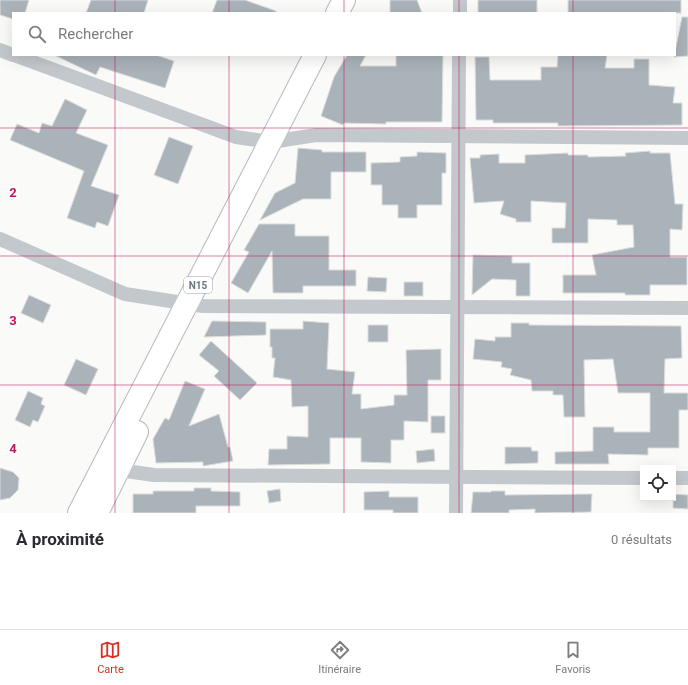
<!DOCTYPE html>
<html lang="fr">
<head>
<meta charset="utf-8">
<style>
  :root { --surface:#fff; --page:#f7f7f7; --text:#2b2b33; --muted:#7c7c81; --line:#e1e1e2; --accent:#d93025 }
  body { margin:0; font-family:Roboto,sans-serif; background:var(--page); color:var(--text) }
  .controls { position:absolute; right:12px; bottom:12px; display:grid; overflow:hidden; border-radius:0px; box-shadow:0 4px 16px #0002 }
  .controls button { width:36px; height:36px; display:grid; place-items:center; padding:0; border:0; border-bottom:1px solid var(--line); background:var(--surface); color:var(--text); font:20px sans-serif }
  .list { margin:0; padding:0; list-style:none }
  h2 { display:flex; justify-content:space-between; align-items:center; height:52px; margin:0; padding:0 16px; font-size:17px }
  h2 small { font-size:13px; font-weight:400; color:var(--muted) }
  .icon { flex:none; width:22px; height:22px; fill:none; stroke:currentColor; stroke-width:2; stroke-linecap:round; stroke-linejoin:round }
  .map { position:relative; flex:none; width:688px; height:513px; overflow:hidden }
  .search { position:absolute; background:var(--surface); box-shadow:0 4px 16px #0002; left:12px; right:12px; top:12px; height:44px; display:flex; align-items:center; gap:10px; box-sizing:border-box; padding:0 14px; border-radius:0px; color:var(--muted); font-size:15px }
  .sheet { height:116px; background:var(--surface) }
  nav { display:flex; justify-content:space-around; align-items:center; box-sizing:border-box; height:56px; border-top:1px solid var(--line); background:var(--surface); font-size:11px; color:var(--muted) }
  nav a { display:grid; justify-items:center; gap:2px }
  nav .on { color:var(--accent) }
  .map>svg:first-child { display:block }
  .building { fill:#aab3b9; stroke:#dcdcda }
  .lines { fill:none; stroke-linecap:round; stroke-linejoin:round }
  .trunk-casing { stroke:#b4b9bd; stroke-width:24 }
  .minor { stroke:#c3c8cc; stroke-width:14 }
  .trunk { stroke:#fff; stroke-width:22 }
  .grid { fill:none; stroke:#c2185b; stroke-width:1; stroke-opacity:0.55 }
  .labels { text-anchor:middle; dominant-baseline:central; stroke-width:4; stroke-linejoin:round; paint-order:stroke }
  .shield { fill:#fff; stroke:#939fa8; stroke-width:1 }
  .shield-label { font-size:10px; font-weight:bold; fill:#657683 }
  .grid-label { font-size:13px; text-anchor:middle; font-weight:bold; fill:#c2185b; stroke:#fff; stroke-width:4; stroke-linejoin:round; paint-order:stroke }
</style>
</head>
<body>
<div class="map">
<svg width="688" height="513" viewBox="0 0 688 513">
  <rect width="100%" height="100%" fill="#fafaf8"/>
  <g class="building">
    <polygon points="0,0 29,0 25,13 13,13 13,19 0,15"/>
    <polygon points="91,0 148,0 144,13 86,13"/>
    <polygon points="217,0 245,0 276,11 276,13 212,13"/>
    <polygon points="390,0 417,0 422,13 390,13"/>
    <rect x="478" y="0" width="59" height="13"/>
    <rect x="568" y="0" width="113" height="13"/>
    <polygon points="682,17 688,17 688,56 674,57"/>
    <polygon points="54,55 156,55 174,61 165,88 100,67 96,75"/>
    <polygon points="347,55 366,55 360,66 396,66 396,55 443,55 442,122 386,122 386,124 344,123 343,125 321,116 334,77"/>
    <polygon points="558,55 607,55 605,68 634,68 634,59 649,59 649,85 675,87 673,103 682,103 682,125 558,126 558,123 493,123 493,120 476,120 475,57 489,57 490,80 541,80 541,67 557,67"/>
    <polygon points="65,99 87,110 76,133 108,145 91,186 119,195 108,226 97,222 95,228 67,218 84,171 10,140 17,124 39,133 42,123 52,126"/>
    <polygon points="169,137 193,146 178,184 154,175"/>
    <polygon points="298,148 322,150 322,152 366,152 366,172 331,172 331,199 303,199 260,220 275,193 295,183"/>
    <polygon points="650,151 650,153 670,153 675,204 683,204 682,230 670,229 670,257 687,257 687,285 650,285 650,295 625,295 625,293 563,293 563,275 596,275 592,255 634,247 633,225 617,225 617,220 588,219 588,243 552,243 552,228 565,228 566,203 531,201 531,222 516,222 516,219 500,214 504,201 474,203 470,158 480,158 480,155 499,154 499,163 525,163 525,155 568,153 568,155 588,155 588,157 626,156 625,153"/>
    <polygon points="417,152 446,153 446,173 442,173 442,205 417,205 417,218 398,218 398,205 382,205 382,185 371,185 371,163 400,162 400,157 417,156"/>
    <polygon points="259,224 295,224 295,236 329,236 329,270 356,270 356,286 303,286 303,293 273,293 272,251 248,293 231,283 249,252 244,250"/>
    <polygon points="473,255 512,256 512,263 530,263 530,296 516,296 516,280 492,279 472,295"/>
    <polygon points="368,277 387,278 386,292 367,291"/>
    <rect x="404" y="282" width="19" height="14"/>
    <polygon points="29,295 51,305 43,323 21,313"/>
    <polygon points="212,321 266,322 266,335 204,337"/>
    <polygon points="303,321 329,323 327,369 355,372 352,394 361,394 361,409 394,405 394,395 407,395 406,350 441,349 441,380 428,380 428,422 404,421 404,440 391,440 391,463 361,462 361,438 330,438 330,464 268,465 269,449 287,449 287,436 308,437 308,406 292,407 291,380 273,377 275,358 272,358 272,347 270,347 270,329 303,329"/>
    <polygon points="511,323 529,323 529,325 681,326 682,358 665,359 664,393 688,393 688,410 679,410 679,448 648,448 648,455 608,454 609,464 555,464 555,452 593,451 593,427 614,427 614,432 650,432 650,393 618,393 613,359 584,360 585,417 564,417 563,395 553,395 553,391 532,391 531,380 510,375 512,369 501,367 502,362 473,359 475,339 495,341 495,337 511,337"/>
    <rect x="368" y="325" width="20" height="17"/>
    <polygon points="211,341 257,383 240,400 214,376 219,371 199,355"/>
    <polygon points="76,359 98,369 86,395 64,385"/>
    <polygon points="185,381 205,389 189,426 219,414 228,447 230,447 233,461 203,466 203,462 156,463 153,439 165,418 169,420"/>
    <polygon points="28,391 43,398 41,404 45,406 38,422 33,420 30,427 15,420"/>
    <rect x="431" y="416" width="14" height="17"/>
    <polygon points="505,447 531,447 532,451 538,451 538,463 505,464"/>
    <polygon points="434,449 435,461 417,463 416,451"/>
    <polygon points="0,468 13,472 19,478 18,490 10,498 0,500"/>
    <polygon points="194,488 211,488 211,491 240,492 240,506 196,506 196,513 133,513 133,494 153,494 153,491 194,491"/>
    <polygon points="280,489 281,501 269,503 267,491"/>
    <polygon points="389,491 389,497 418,497 418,513 393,513 393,510 364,510 364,492"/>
    <polygon points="491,491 505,491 505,495 592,494 591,512 535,513 535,509 509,510 509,513 471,513 473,492 491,492"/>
    <polygon points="673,494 688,495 688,509 673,508"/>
  </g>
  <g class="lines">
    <defs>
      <g id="trunk">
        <polyline points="337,13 344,0"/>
        <polyline points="79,513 315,55"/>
        <polyline points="97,513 137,432"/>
      </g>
    </defs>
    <use href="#trunk" class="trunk-casing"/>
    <g class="minor">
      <polyline points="460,13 460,0"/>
      <polyline points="0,50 13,55"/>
      <polyline points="14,55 236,137 271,142 316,135 688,138"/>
      <polyline points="0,239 125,294 203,306 688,308"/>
      <polyline points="112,469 154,475 643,478"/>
      <polyline points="673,478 688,478"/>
      <polyline points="456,513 459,55"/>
    </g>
    <use href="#trunk" class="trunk"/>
  </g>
  <path class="grid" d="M115,0V13M229,0V13M344,0V13M459,0V13M573,0V13M115,55V513M229,55V513M344,55V513M459,55V513M573,55V513M0,128H688M0,256H688M0,385H688"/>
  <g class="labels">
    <rect class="shield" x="184" y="277" width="28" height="16" rx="3"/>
    <g class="shield-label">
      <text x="198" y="285">N15</text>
    </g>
  </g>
  <g class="grid-label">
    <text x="13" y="197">2</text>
    <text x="13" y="325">3</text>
    <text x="13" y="453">4</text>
  </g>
</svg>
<div class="controls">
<button><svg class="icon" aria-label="locate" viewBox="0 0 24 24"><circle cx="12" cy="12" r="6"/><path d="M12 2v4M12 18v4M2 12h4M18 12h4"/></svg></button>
</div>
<div class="search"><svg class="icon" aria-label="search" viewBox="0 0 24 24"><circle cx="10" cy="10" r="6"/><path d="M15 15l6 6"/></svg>Rechercher</div>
</div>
<section class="sheet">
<h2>À proximité<small>0 résultats</small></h2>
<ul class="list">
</ul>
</section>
<nav>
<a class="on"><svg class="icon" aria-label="map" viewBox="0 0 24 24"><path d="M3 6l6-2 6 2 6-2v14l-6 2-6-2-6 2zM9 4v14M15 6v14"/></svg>Carte</a>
<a><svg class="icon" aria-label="directions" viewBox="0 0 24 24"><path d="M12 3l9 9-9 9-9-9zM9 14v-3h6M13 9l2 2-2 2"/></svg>Itinéraire</a>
<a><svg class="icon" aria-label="saved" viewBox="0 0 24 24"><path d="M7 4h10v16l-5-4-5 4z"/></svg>Favoris</a>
</nav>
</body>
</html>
